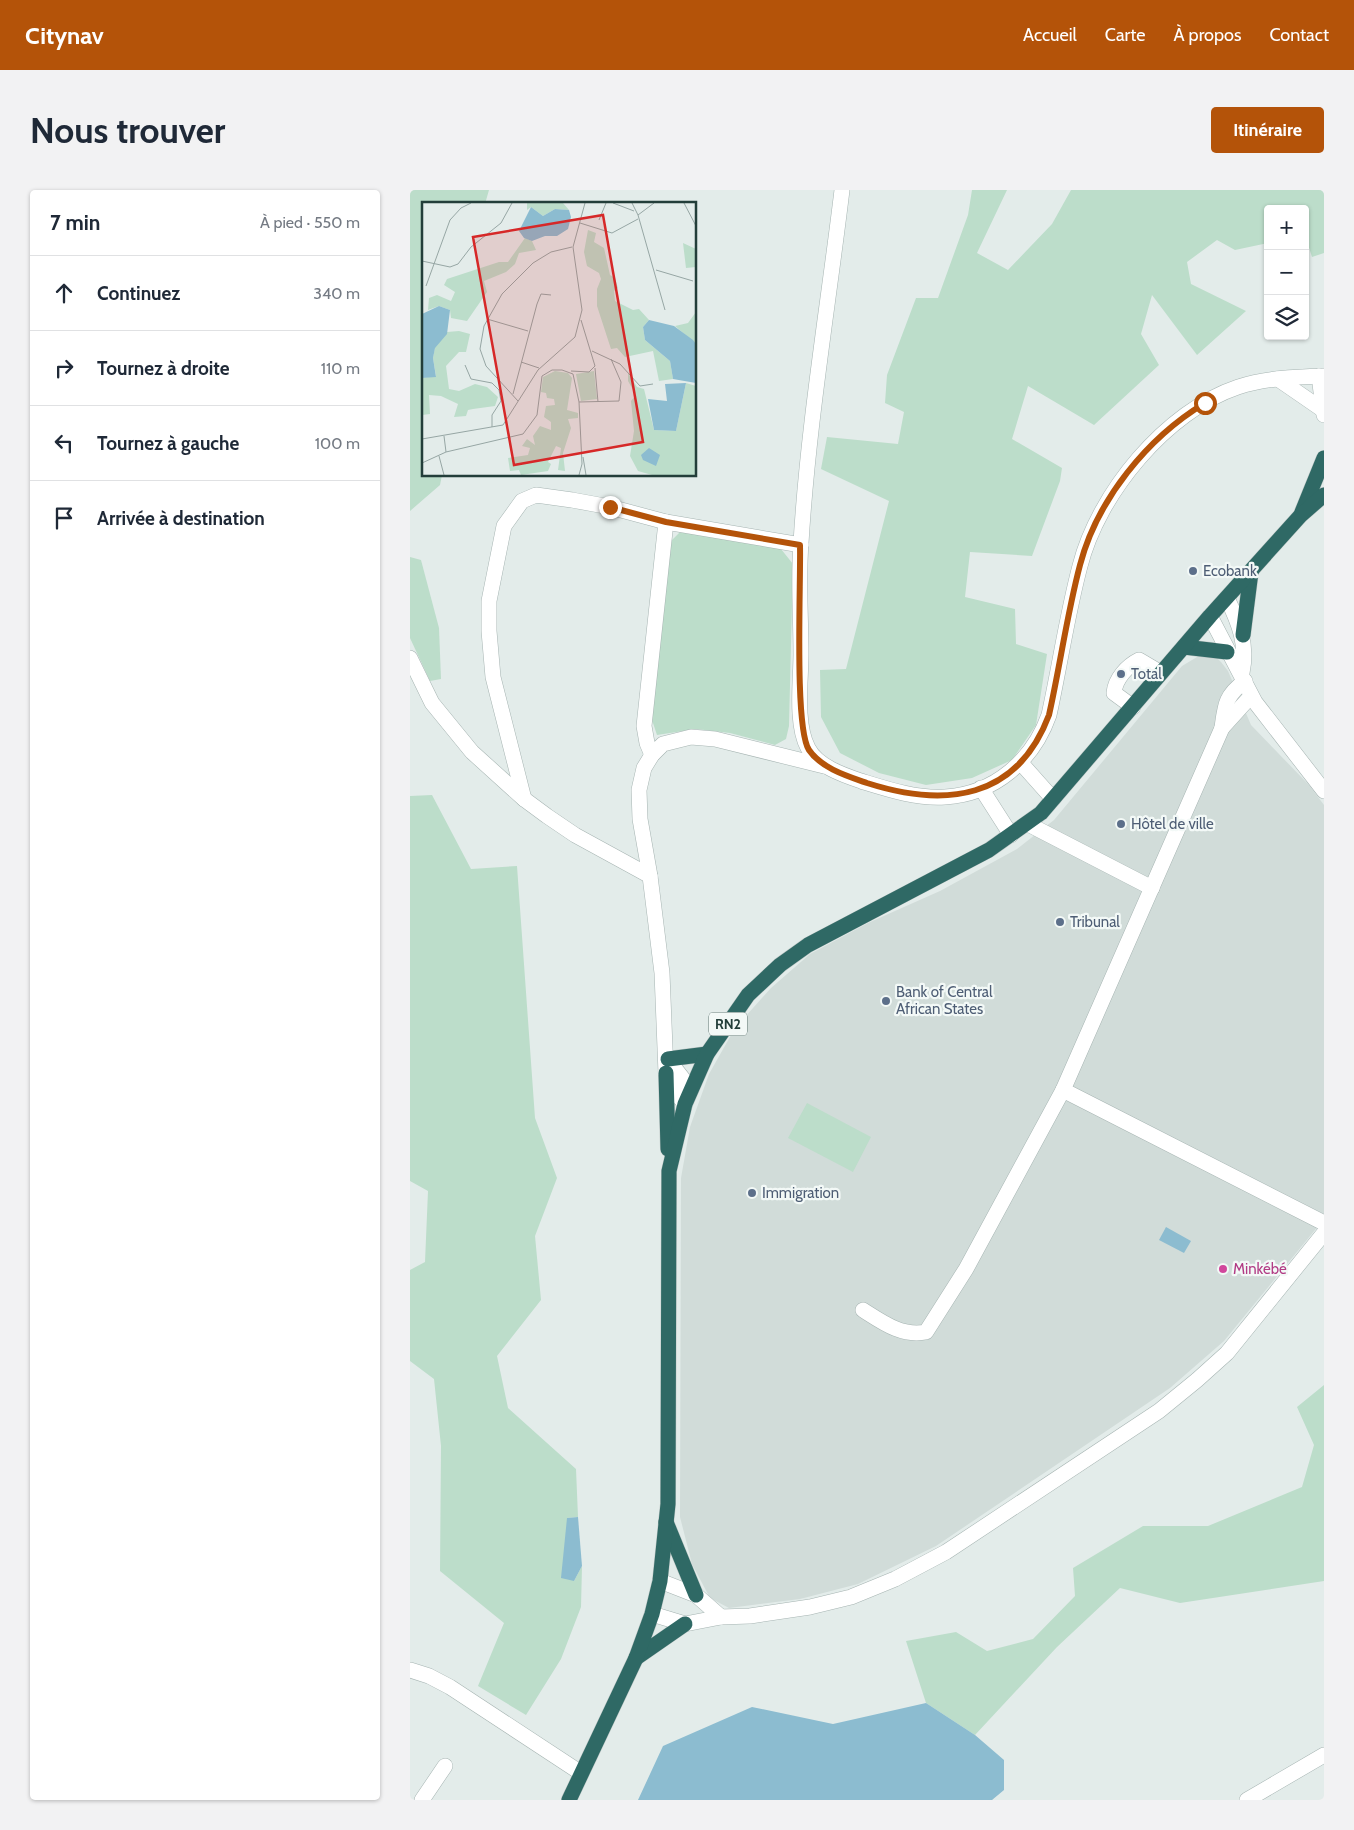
<!DOCTYPE html>
<html lang="fr">
<head>
<meta charset="utf-8">
<style>
  :root { --surface:#fff; --page:#f2f2f3; --text:#1f2937; --muted:#747a83; --line:#e0e1e3; --accent:#b45309 }
  body { margin:0; font-family:Cabin,sans-serif; background:var(--page); color:var(--text) }
  .controls { position:absolute; right:15px; top:15px; display:grid; overflow:hidden; border-radius:5px; box-shadow:0 1px 4px #0004 }
  .controls button { width:45px; height:45px; display:grid; place-items:center; padding:0; border:0; border-bottom:1px solid var(--line); background:var(--surface); color:var(--text); font:25px sans-serif }
  .stop { position:absolute; width:15px; height:15px; margin:-11px; border:4px solid #b45309; border-radius:50%; background:#fff }
  .stop.end { background:#b45309; border-color:#fff; box-shadow:0 1px 5px #0008 }
  .list { margin:0; padding:0; list-style:none }
  h2 { display:flex; justify-content:space-between; align-items:center; height:65px; margin:0; padding:0 20px; font-size:21px }
  h2 small { font-size:16px; font-weight:400; color:var(--muted) }
  .list li { display:grid; grid-template-columns:32px 1fr auto; gap:15px; align-items:center; box-sizing:border-box; height:75px; padding:0 20px; border-top:1px solid var(--line) }
  .list b { display:block; font-size:19px; white-space:nowrap }
  .list em { font-size:16px; font-style:normal; color:var(--muted) }
  .icon { flex:none; width:28px; height:28px; fill:none; stroke:currentColor; stroke-width:2; stroke-linecap:round; stroke-linejoin:round }
  .map { position:relative; flex:none; width:914px; height:1610px; overflow:hidden; border-radius:5px }
  header { display:flex; align-items:center; gap:30px; box-sizing:border-box; height:70px; padding:0 25px; background:var(--accent); color:#fff }
  header strong { font-size:24px }
  nav { display:flex; gap:28px; margin-inline-start:auto; font-size:18px }
  .intro { display:flex; align-items:center; justify-content:space-between; box-sizing:border-box; height:120px; padding:0 30px }
  h1 { margin:0; font-size:35px }
  .button { padding:12px 22px; border-radius:5px; background:var(--accent); color:#fff; font-size:18px; font-weight:700 }
  main { display:flex; gap:30px; padding:0 30px }
  aside { flex:1; background:var(--surface); border-radius:5px; box-shadow:0 1px 4px #0004 }
  .map>svg:first-child { display:block }
  .built { fill:#d1dcd9 }
  .green { fill:#bcddca }
  .water { fill:#8cbcd0 }
  .lines { fill:none; stroke-linecap:round; stroke-linejoin:round }
  .minor-casing { stroke:#a6b4b2; stroke-width:16 }
  .highway-casing { stroke:#c1c9c8; stroke-width:16 }
  .minor { stroke:#fff; stroke-width:15 }
  .highway { stroke:#2f6965; stroke-width:15 }
  .route { stroke:#b45309; stroke-width:6 }
  .service-dot { fill:#5c6f8a; stroke:#f3f9f7; stroke-width:2 }
  .hotel-dot { fill:#d1479c; stroke:#f3f9f7; stroke-width:2 }
  .labels { text-anchor:middle; dominant-baseline:central; stroke-width:4.5; stroke-linejoin:round; paint-order:stroke }
  .shield { fill:#f3f9f7; stroke:#617673; stroke-width:1 }
  .shield-label { font-size:14px; font-weight:bold; fill:#233e3a }
  .service-label { font-size:15px; fill:#4e5e75; stroke:#f3f9f7; text-anchor:start }
  .hotel-label { font-size:15px; fill:#b23c85; stroke:#f3f9f7; text-anchor:start }
  .inset-road { fill:none; stroke:#96a6a4; stroke-width:1 }
  .view { fill:#d62828; fill-opacity:0.15; stroke:#d62828; stroke-width:2.5 }
  .inset-edge { fill:none; stroke:#233e3a; stroke-width:2.5 }
</style>
</head>
<body>
<header>
<strong>Citynav</strong>
<nav><a>Accueil</a><a>Carte</a><a>À propos</a><a>Contact</a></nav>
</header>
<div class="intro"><h1>Nous trouver</h1><a class="button">Itinéraire</a></div>
<main>
<aside>
<h2>7 min<small>À pied · 550 m</small></h2>
<ul class="list">
<li><svg class="icon" aria-label="ahead" viewBox="0 0 24 24"><path d="M12 20V5M6 11l6-6 6 6"/></svg><div><b>Continuez</b></div><em>340 m</em></li>
<li><svg class="icon" aria-label="right" viewBox="0 0 24 24"><path d="M7 20v-9h11M14 6l5 5-5 5"/></svg><div><b>Tournez à droite</b></div><em>110 m</em></li>
<li><svg class="icon" aria-label="left" viewBox="0 0 24 24"><path d="M17 20v-9H6M10 6l-5 5 5 5"/></svg><div><b>Tournez à gauche</b></div><em>100 m</em></li>
<li><svg class="icon" aria-label="arrive" viewBox="0 0 24 24"><path d="M6 21V4h12l-3 4 3 4H6"/></svg><div><b>Arrivée à destination</b></div></li>
</ul>
</aside>
<div class="map">
<svg width="914" height="1610" viewBox="0 0 914 1610">
  <rect width="100%" height="100%" fill="#e3ecea"/>
  <polygon class="built" points="792,464 805,466 811,472 818,481 841,535 899,595 914,615 914,1029 814,1151 760,1198 526,1356 448,1394 390,1409 319,1418 300,1408 282,1374 270,1327 271,988 280,937 299,884 325,838 361,798 400,764 458,733 530,701 607,659 644,630 772,476"/>
  <g class="green">
    <polygon points="0,0 79,0 75,14 14,14 14,285 32,285 30,295 0,321"/>
    <polygon points="562,0 597,0 567,63 598,80 642,34 661,0 914,0 914,63 902,67 895,45 895,19 858,19 858,53 825,60 807,50 777,72 781,94 836,121 787,165 742,105 731,144 749,175 684,235 618,196 602,249 652,278 650,291 622,366 560,362 555,407 605,419 606,454 637,464 626,535 602,570 562,588 516,595 469,583 430,563 411,527 410,480 436,479 479,311 411,279 417,247 488,254 494,222 475,213 477,185 506,108 528,108 558,25"/>
    <polygon points="270,342 371,359 383,374 379,536 376,549 365,555 320,543 286,539 247,545 241,527 260,352"/>
    <polygon points="0,367 11,370 29,438 31,489 20,491 0,448"/>
    <polygon points="22,605 61,679 107,676 125,928 147,988 125,1046 131,1110 87,1166 98,1218 166,1279 168,1327 157,1328 164,1391 172,1376 171,1417 151,1469 116,1525 68,1496 94,1433 30,1381 31,1256 24,1189 0,1171 0,1080 15,1072 18,1001 0,991 0,606"/>
    <polygon points="397,913 461,947 443,982 378,948"/>
    <polygon points="914,1195 914,1391 770,1413 710,1398 647,1457 565,1545 516,1513 496,1451 546,1442 577,1461 623,1449 665,1406 663,1378 733,1336 798,1336 892,1297 904,1255 887,1217"/>
  </g>
  <g class="water">
    <polygon points="756,1037 781,1051 774,1063 749,1050"/>
    <polygon points="168,1327 172,1376 164,1391 151,1388 157,1328"/>
    <polygon points="516,1513 565,1545 594,1570 594,1600 582,1610 228,1610 253,1556 342,1517 423,1534"/>
  </g>
  <g class="lines">
    <defs>
      <g id="minor">
        <path d="M432,0C418,117 398,235 391,353C388,390 391,427 391,464C391,490 385,534 398,558C407,576 433,585 451,591C477,599 507,609 535,607C585,604 623,570 639,525C650,475 657,425 670,376C688,304 756,221 828,197C856,188 885,187 914,186"/>
        <polyline points="909,186 914,225"/>
        <polyline points="868,189 913,220"/>
        <path d="M817,408C829,433 838,455 832,483"/>
        <polyline points="800,426 845,512 914,601"/>
        <polyline points="0,468 22,513 62,562 114,609 137,626 165,645 240,686"/>
        <path d="M723,517L704,503C705,489 717,476 729,470L751,483"/>
        <polyline points="812,538 841,506"/>
        <polyline points="242,565 237,553 234,536 256,332"/>
        <polyline points="611,573 643,609"/>
        <polyline points="571,598 601,645"/>
        <polyline points="114,609 83,487 79,441 79,411 94,336 112,311 126,305 162,310 200,317 256,332 391,355"/>
        <polyline points="618,634 742,698"/>
        <polyline points="256,867 281,899"/>
        <polyline points="653,900 914,1033"/>
        <polyline points="275,914 265,902 256,883 252,783 240,686 230,629 229,600 234,578 242,565 253,554 281,547 305,549 414,576"/>
        <path d="M453,1120C472,1132 492,1147 516,1142L556,1079L653,900L812,538C815,515 815,506 835,491"/>
        <polyline points="250,1391 286,1405 311,1427"/>
        <polyline points="242,1424 275,1434 311,1427 340,1426 400,1417 441,1407 485,1389 536,1362 749,1221 787,1190 817,1163 914,1043"/>
        <polyline points="0,1480 19,1486 40,1497 171,1583"/>
        <polyline points="12,1610 35,1576"/>
        <polyline points="837,1610 914,1565"/>
      </g>
      <g id="highway">
        <polyline points="892,322 914,268"/>
        <polyline points="833,445 841,382"/>
        <polyline points="774,457 817,462"/>
        <polyline points="258,869 297,864"/>
        <polyline points="256,883 258,959"/>
        <polyline points="256,1332 286,1405"/>
        <polyline points="226,1468 275,1434"/>
        <polyline points="159,1610 226,1468 242,1424 250,1391 258,1314 259,981 275,914 297,864 338,805 370,775 398,755 579,660 631,623 800,426 891,325 914,305"/>
      </g>
    </defs>
    <use href="#minor" class="minor-casing"/>
    <use href="#highway" class="highway-casing"/>
    <use href="#minor" class="minor"/>
    <use href="#highway" class="highway"/>
  </g>
  <g class="lines">
    <path class="route" d="M200,317L256,332L390,355C391,391 384,537 399,560C411,578 437,586 457,593C535,618 607,610 639,525C650,476 657,424 670,375C687,310 737,248 795,213"/>
  </g>
  <g class="service-dot">
    <circle cx="783" cy="381" r="5"/>
    <circle cx="711" cy="484" r="5"/>
    <circle cx="711" cy="634" r="5"/>
    <circle cx="650" cy="732" r="5"/>
    <circle cx="476" cy="811" r="5"/>
    <circle cx="342" cy="1003" r="5"/>
  </g>
  <circle class="hotel-dot" cx="813" cy="1079" r="5"/>
  <g class="labels">
    <rect class="shield" x="299" y="822.5" width="38" height="23" rx="4"/>
    <g class="shield-label">
      <text x="318" y="834">RN2</text>
    </g>
    <g class="service-label">
      <text x="793" y="381">Ecobank</text>
      <text x="721" y="484">Total</text>
      <text x="721" y="634">Hôtel de ville</text>
      <text x="660" y="732">Tribunal</text>
      <text x="486" y="802">Bank of Central<tspan x="486" dy="17">African States</tspan></text>
      <text x="352" y="1003">Immigration</text>
    </g>
    <g class="hotel-label">
      <text x="823" y="1079">Minkébé</text>
    </g>
  </g>
  <g transform="translate(12 12)">
    <rect width="274" height="274" fill="#e3ecea"/>
    <path d="M105,1H141L147,8L133,7L121,14L109,5L105,8ZM166,28L174,31L172,40L182,46L188,73L193,76L196,86L192,89L193,99L211,108L217,107L227,118L221,125L223,138L248,159L251,177L237,179L231,149L203,155L195,146L189,147L175,104V87L179,77L177,71L165,64L162,50ZM103,36L110,39L114,48L97,51L93,62L84,70L62,79L65,90L45,119L29,116L28,108L17,104L6,108L7,96L15,93L29,99L33,90L22,83L25,77L77,60H86ZM261,41L274,47V65L264,66ZM274,110V142L253,124L266,121ZM37,129L48,132L44,150H37L24,164L27,187L37,189L53,182L65,185L76,195L73,204L51,207L46,208L44,214L32,215L36,202L19,194L7,193L8,212L0,213V176L14,174L11,156L13,145L25,130ZM133,169L146,171L150,176L145,208L156,211V216L146,217L149,226L141,251L143,269L136,268L139,246L134,244L126,260L129,262L126,269L99,273L97,268L88,269L86,256L106,253L108,246L100,244L105,237L113,243L111,234L118,224L129,228V220L122,215L124,204L133,203L132,197L125,196L124,191L119,190L121,175ZM172,169L175,197L159,199L154,172ZM206,171L215,185L222,187L232,228L254,229L264,181L274,184V273H230L216,269L208,254L212,229L209,199L214,193L206,179Z" fill="#bcddca"/>
    <path d="M109,5L121,14L133,7L147,8L149,15L146,27L135,34H123L110,39L102,36L97,29ZM17,104L28,108L25,132L13,146L11,156L14,175L0,176V112ZM227,118L252,124L271,138L274,142V181L251,177L248,159L223,138L221,125ZM264,181L254,229L232,228L226,197L245,199L243,182ZM227,246L238,253L234,264L221,258L219,253Z" fill="#8cbcd0"/>
    <path class="inset-road" d="M191,1L212,9M210,1L216,13L232,1M262,1L274,24M216,13L243,108M177,18L184,1M158,21L190,31L216,17M0,59L28,65L36,62L49,45L79,21L90,1M234,68L271,79M4,84L28,18L39,6L49,1M65,117L106,129M170,149L198,162L218,184L231,182M99,160L117,166M43,163L49,177L70,181L77,188L79,199L70,213V225M173,166L176,200M149,169L167,170L173,164L159,118M91,192L115,102L119,92L129,93M96,199L64,164L58,147L62,124L80,92L111,61L129,50L150,45M157,200L197,199L199,180L189,157M84,220L88,237M22,234L24,250M0,237L81,223L116,168L153,135L160,108L151,45L163,1M17,254L22,273M161,255L164,273M0,261L24,250L101,232L115,213L120,174L130,168H140L151,172L157,200L160,262L157,273"/>
    <path class="view" d="M181,13L221,240L92,263L51,35Z"/>
    <rect width="274" height="274" class="inset-edge"/>
  </g>
</svg>
<div class="controls">
<button>+</button>
<button>−</button>
<button><svg class="icon" aria-label="layers" viewBox="0 0 24 24"><path d="M12 4l9 5-9 5-9-5zM3 14l9 5 9-5"/></svg></button>
</div>
<div class="stop" style="left:795px;top:213px"></div>
<div class="stop end" style="left:200px;top:317px"></div>
</div>
</main>
</body>
</html>
